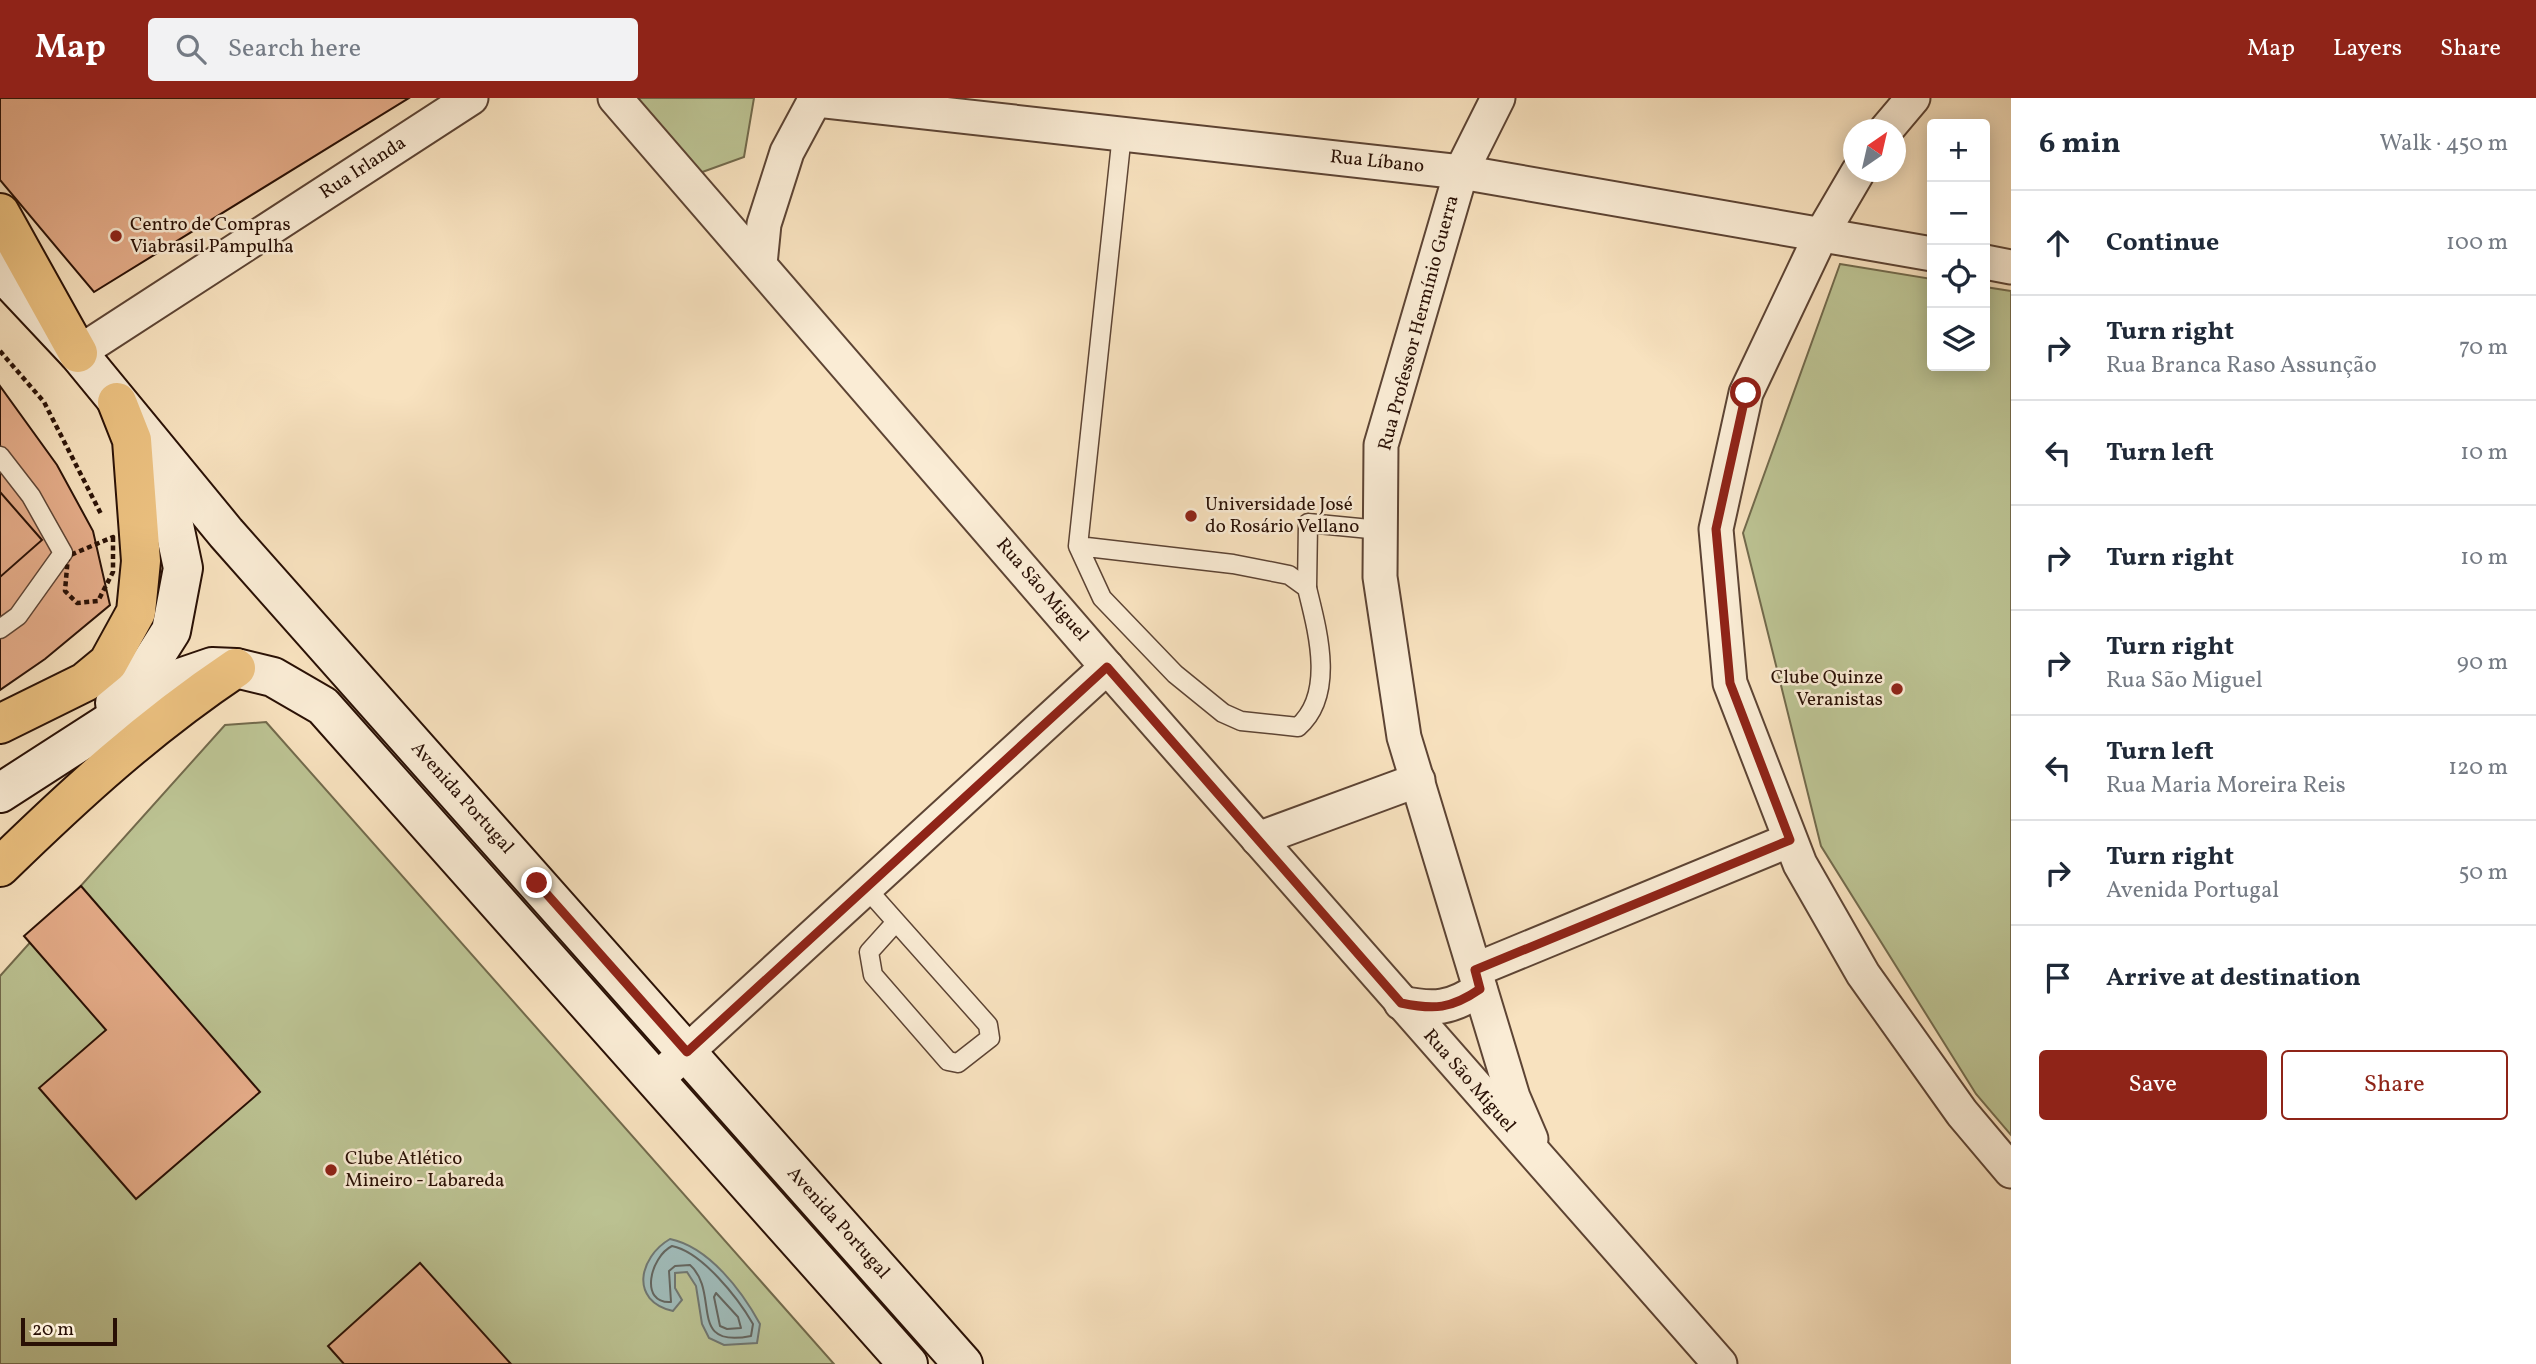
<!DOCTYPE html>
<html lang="en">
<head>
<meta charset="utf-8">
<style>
  :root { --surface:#fff; --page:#f2f2f3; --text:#1f2937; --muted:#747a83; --line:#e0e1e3; --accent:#8f2418 }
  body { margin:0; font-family:Vollkorn,serif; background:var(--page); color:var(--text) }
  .controls { position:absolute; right:21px; top:21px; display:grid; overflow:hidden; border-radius:7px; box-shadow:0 4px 18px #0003 }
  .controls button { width:63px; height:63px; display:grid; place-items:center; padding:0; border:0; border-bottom:2px solid var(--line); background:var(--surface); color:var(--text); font:35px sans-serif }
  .compass { position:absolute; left:1843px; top:21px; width:63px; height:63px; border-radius:50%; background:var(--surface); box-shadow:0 4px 18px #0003; rotate:34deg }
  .scale { position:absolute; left:21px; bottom:18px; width:96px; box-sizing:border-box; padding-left:7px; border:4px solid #291005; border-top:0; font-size:19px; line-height:24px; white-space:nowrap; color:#291005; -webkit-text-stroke:5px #faecd5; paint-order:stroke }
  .stop { position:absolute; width:21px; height:21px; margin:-16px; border:5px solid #8f2418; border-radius:50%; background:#fff }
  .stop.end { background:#8f2418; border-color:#fff; box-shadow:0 2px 7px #0008 }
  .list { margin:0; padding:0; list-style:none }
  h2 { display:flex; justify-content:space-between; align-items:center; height:91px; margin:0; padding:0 28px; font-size:30px }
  h2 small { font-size:23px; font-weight:400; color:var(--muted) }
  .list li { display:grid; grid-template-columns:46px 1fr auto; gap:21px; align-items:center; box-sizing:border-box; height:105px; padding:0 28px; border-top:2px solid var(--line) }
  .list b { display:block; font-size:26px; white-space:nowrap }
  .list p { margin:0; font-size:23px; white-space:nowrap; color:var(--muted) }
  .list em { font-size:23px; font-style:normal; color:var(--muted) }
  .actions { display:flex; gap:14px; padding:21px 28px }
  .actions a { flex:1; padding:16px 0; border:2px solid var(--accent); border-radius:7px; text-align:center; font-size:24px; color:var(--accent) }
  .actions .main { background:var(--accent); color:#fff }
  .icon { flex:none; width:38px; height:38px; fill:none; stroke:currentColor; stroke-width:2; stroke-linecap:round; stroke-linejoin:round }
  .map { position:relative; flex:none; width:2011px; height:1266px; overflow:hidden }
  header { display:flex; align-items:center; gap:42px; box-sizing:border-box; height:98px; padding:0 35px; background:var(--accent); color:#fff }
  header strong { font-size:33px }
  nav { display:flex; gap:38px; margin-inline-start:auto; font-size:24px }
  .search { width:490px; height:63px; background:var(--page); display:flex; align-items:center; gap:18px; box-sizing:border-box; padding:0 24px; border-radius:7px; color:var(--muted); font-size:26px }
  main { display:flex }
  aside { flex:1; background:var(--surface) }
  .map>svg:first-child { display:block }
  .green { fill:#bcc393; stroke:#726a4c; stroke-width:2 }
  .water { fill:#a0bcba; stroke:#707772; stroke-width:2 }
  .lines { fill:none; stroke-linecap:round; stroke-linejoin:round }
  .shore { stroke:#646660; stroke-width:2 }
  .building { fill:#e6ad8a; stroke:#291005; stroke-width:2 }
  .service-casing { stroke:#5d4434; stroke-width:21 }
  .minor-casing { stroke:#5d4434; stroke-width:37 }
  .secondary-casing { stroke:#291005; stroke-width:42 }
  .trunk-casing { stroke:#291005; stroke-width:42 }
  .path { stroke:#291005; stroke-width:4.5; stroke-dasharray:5 3.5; stroke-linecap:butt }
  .service { stroke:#faecd5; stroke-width:18 }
  .minor { stroke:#faecd5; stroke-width:33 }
  .secondary { stroke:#faecd5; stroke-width:38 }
  .trunk { stroke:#ecc180; stroke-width:38 }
  .route { stroke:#8f2418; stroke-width:9 }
  .poi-dot { fill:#8f2418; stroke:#faecd5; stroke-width:2.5 }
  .labels { text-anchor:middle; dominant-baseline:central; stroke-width:5; stroke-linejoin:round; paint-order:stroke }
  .street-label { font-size:19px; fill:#291005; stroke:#faecd5 }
  .poi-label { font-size:19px; fill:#291005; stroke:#faecd5; text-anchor:start }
</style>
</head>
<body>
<header>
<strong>Map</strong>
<div class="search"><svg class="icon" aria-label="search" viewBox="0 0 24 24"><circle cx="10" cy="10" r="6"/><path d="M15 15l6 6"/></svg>Search here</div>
<nav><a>Map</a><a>Layers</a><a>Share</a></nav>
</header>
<main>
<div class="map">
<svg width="2011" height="1266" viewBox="0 0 2011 1266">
  <rect width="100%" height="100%" fill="#f8e2bf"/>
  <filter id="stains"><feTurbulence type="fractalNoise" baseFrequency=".00286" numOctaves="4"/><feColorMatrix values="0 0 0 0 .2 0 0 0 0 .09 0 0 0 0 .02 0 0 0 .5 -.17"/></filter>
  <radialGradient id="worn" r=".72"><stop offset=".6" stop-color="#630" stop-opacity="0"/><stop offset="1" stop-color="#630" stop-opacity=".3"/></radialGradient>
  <g class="green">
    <polygon points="624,0 754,0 744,59 694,77"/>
    <polygon points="1840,166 1932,181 1932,268 1985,268 1985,189 2011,193 2011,1037 1976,996 1821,748 1743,435"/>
    <polygon points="266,624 834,1266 0,1266 0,878 225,627"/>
  </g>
  <path class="water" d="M670,1141C709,1149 742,1193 760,1226L757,1245L724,1247L709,1240L702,1226L696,1188L687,1174L675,1175V1190L682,1202L673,1213C629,1203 639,1159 670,1141Z"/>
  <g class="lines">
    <g class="shore">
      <path d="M672,1148C702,1154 738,1200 753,1226L751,1238C686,1251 721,1195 690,1167L675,1168L669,1173L671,1204C639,1206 650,1159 672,1148Z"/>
      <polygon points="716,1195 738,1219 741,1230 727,1231 720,1228 714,1199"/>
    </g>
  </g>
  <g class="building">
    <polygon points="0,0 409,0 94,194 0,82"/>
    <polygon points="0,288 57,367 93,433 110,507 45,561 0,592"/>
    <polygon points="0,394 42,442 0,479"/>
    <polygon points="81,788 260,994 136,1101 39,990 106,932 24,838"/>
    <polygon points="420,1165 511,1266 344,1266 328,1248"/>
  </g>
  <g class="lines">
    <defs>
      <g id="service">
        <polyline points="0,358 31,398 63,455 18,518 0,531"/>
        <path d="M1078,448L1233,466L1289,477L1307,490C1317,531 1336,596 1298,629L1241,623L1223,615L1175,576L1102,500L1078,448L1122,36"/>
        <polyline points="1307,490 1308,425 1380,432"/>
        <polyline points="866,790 988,927 990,940 958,965 948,963 873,877 869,854 896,824"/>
      </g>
      <g id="minor">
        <polyline points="615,0 1107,569 1720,1266"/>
        <polyline points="1498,0 1461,74 1381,347 1380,479 1404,639 1513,999 1531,1041"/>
        <polyline points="817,2 1461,74 1932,156"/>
        <polyline points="1886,32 1913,0"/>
        <polyline points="1858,74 1820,139 1746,295 1716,431 1730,585 1800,766 1863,876 1962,1015 2011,1073"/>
        <polyline points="1985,164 2011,169"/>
        <polyline points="760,166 764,126 787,54 816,0"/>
        <polyline points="78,255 471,0"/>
        <polyline points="1258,741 1418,682"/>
        <polyline points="1475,872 1790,742"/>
        <path d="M1401,905C1434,912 1451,911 1480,891"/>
        <polyline points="656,982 1107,569"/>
      </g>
      <g id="secondary">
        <polyline points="0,172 78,255 226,435 963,1266"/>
        <polyline points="115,605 145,574 171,533 183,470 169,404 148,368"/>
        <polyline points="0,695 177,581 212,569 236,570 273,579 323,608 908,1266"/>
      </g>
      <g id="trunk">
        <polyline points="0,115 78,255"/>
        <polyline points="0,626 85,584 108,565 136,514 141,463 132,342 117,304"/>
        <path d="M0,769C76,695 148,629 236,570"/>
      </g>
    </defs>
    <use href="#service" class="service-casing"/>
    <use href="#minor" class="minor-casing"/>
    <use href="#secondary" class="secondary-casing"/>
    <use href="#trunk" class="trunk-casing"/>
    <g class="path">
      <polyline points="0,253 44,304 101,416"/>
      <polygon points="113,439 113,474 98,503 77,505 65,493 68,458"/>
    </g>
    <use href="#service" class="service"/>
    <use href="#minor" class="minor"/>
    <use href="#secondary" class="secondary"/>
    <use href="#trunk" class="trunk"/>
  </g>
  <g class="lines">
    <path class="route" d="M537,785L687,954L1107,569L1401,905C1434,912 1451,911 1480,891L1475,872L1790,742L1730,585L1716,431L1746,295"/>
  </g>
  <g class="poi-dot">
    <circle cx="116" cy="138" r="7"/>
    <circle cx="1191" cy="418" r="7"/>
    <circle cx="1897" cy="591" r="7"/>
    <circle cx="331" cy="1072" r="7"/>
  </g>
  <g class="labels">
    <g class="street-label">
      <text transform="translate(1377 64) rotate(6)">Rua Líbano</text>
      <text transform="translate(363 70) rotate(-33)">Rua Irlanda</text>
      <text transform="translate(1419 225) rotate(-75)">Rua Professor Hermínio Guerra</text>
      <text transform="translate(1042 492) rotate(49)">Rua São Miguel</text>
      <text transform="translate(462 700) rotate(48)">Avenida Portugal</text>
      <text transform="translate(1469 983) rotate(49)">Rua São Miguel</text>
      <text transform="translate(838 1125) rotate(48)">Avenida Portugal</text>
    </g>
    <g class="poi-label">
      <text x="130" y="127">Centro de Compras<tspan x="130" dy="22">Viabrasil Pampulha</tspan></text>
      <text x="1205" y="407">Universidade José<tspan x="1205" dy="22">do Rosário Vellano</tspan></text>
      <text x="1883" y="580" text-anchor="end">Clube Quinze<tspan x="1883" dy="22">Veranistas</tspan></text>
      <text x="345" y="1061">Clube Atlético<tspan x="345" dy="22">Mineiro - Labareda</tspan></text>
    </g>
  </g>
  <rect width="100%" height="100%" filter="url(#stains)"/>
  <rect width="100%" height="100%" fill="url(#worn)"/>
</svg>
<div class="controls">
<button>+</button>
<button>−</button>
<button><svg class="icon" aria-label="locate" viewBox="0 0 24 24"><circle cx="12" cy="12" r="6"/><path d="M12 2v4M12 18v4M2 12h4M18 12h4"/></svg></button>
<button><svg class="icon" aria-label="layers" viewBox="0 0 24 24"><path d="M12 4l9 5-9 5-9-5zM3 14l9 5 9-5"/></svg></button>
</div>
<svg class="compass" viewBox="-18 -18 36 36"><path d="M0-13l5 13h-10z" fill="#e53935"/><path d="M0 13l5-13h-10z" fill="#747a83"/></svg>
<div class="scale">20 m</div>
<div class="stop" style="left:1746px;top:295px"></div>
<div class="stop end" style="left:537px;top:785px"></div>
</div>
<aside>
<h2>6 min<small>Walk · 450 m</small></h2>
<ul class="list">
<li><svg class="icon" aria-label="ahead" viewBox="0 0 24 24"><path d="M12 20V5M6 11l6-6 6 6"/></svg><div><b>Continue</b></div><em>100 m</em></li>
<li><svg class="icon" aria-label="right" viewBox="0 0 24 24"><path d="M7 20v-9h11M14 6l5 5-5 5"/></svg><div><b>Turn right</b><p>Rua Branca Raso Assunção</p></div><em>70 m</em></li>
<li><svg class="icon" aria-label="left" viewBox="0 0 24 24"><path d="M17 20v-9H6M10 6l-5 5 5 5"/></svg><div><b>Turn left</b></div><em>10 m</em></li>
<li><svg class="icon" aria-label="right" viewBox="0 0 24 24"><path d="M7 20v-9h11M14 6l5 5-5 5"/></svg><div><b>Turn right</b></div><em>10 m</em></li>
<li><svg class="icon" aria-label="right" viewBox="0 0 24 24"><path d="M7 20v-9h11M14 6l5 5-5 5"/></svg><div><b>Turn right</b><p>Rua São Miguel</p></div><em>90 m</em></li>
<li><svg class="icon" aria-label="left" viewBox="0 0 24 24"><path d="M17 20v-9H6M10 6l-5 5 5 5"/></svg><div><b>Turn left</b><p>Rua Maria Moreira Reis</p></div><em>120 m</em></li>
<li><svg class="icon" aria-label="right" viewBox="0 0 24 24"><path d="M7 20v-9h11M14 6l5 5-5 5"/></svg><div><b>Turn right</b><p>Avenida Portugal</p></div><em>50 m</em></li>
<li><svg class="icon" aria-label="arrive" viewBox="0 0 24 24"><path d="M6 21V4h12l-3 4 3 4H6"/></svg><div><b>Arrive at destination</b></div></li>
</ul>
<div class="actions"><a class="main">Save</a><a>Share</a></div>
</aside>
</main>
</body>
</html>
